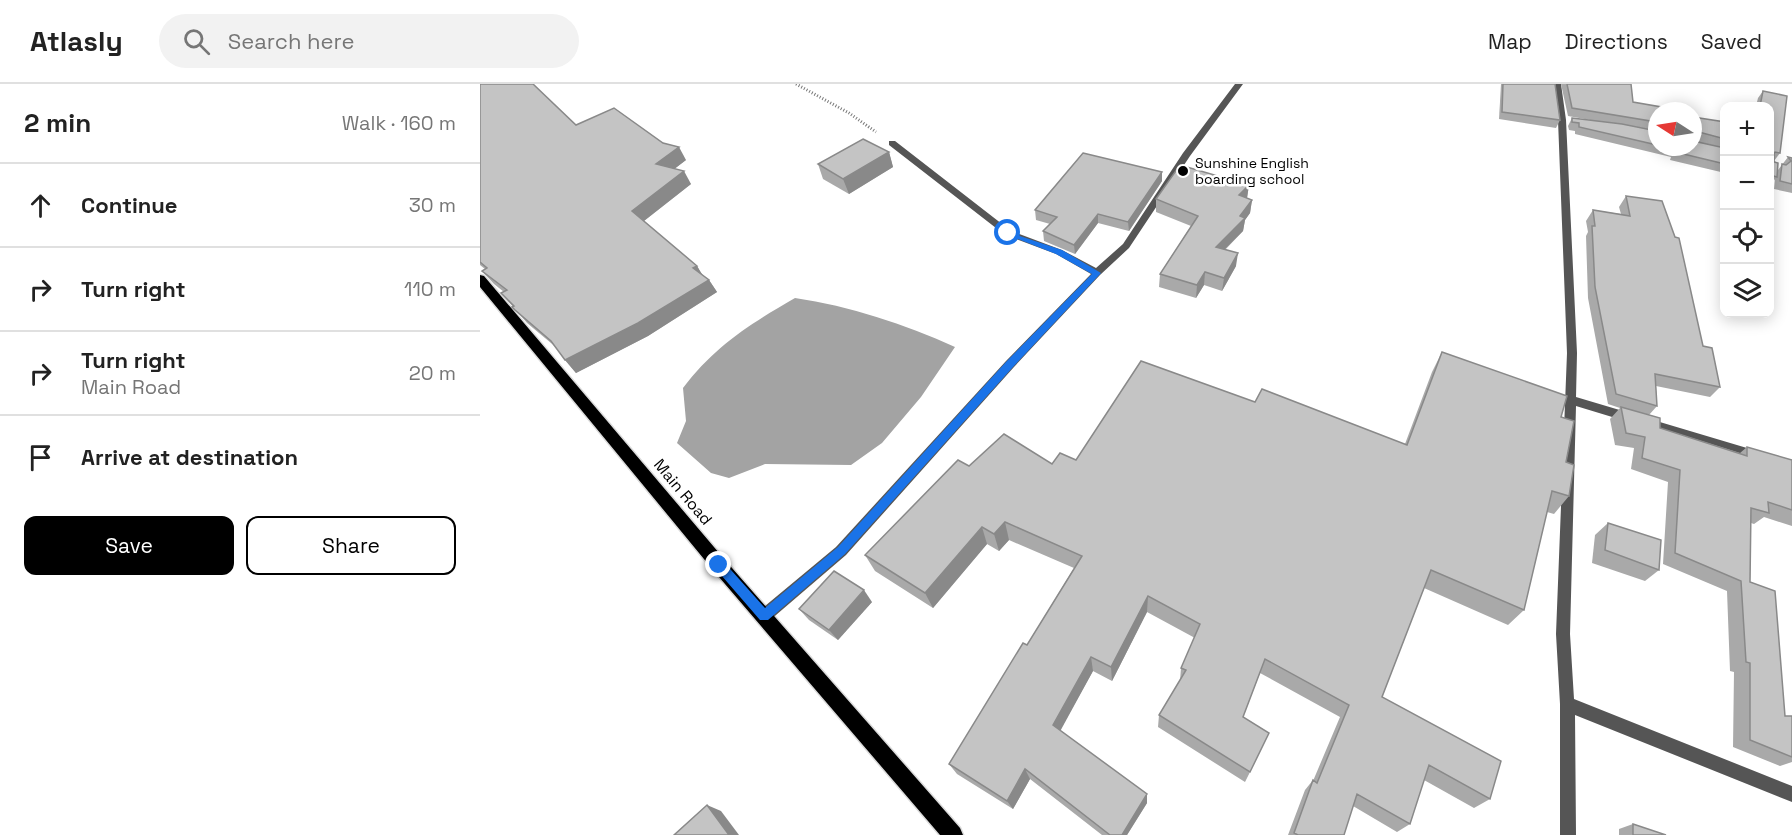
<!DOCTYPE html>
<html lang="en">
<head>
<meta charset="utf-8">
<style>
  :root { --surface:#fff; --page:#f2f2f2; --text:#222; --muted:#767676; --line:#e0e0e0; --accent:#000 }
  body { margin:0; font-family:"Space Grotesk",sans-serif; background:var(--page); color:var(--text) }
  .controls { position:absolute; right:18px; top:18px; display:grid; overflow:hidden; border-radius:12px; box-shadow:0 3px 15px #0003 }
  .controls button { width:54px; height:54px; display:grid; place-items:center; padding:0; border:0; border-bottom:2px solid var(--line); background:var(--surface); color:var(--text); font:30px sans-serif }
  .compass { position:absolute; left:1168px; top:18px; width:54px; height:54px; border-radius:50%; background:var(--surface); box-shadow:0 3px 15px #0003; rotate:282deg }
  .stop { position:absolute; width:18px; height:18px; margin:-14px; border:4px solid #1a73e8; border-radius:50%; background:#fff }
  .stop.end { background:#1a73e8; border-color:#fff; box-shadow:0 2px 6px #0008 }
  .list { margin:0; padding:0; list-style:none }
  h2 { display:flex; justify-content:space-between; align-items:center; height:78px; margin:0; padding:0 24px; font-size:26px }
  h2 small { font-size:20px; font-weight:400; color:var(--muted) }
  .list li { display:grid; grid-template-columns:39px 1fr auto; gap:18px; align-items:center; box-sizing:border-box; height:84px; padding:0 24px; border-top:2px solid var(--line) }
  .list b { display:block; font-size:22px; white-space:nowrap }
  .list p { margin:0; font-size:20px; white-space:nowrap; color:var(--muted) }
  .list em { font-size:20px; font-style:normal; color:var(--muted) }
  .actions { display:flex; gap:12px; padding:18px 24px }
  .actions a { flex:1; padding:14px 0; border:2px solid var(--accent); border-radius:12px; text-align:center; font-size:21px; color:var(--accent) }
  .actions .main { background:var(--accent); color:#fff }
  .icon { flex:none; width:33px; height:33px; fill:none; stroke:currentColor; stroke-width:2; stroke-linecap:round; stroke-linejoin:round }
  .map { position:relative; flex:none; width:1312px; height:751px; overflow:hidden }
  header { display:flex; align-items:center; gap:36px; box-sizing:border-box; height:84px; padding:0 30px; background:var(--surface); border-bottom:2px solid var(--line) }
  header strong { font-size:28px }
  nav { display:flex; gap:33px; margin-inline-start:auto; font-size:21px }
  .search { width:420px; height:54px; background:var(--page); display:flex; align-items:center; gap:15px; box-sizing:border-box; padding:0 21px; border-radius:33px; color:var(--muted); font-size:22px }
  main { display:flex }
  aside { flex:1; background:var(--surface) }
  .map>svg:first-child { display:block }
  .water { fill:#a3a3a3 }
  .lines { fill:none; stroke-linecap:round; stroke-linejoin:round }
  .primary-casing { stroke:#dbdbdb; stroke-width:3 }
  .path { stroke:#777; stroke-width:3; stroke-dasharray:1 2; stroke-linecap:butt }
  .street { fill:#555; fill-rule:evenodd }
  .primary { fill:#000; fill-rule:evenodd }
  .wall { fill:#a9a9a9 }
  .shaded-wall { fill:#898989 }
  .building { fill:#c4c4c4; stroke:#898989; stroke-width:1.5 }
  .route { fill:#1a73e8 }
  .poi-dot { fill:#000; stroke:#fff; stroke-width:2 }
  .labels { text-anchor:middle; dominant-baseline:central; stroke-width:5; stroke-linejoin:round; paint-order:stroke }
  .far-poi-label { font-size:14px; fill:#000; stroke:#fff; text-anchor:start }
  .street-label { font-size:16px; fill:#000; stroke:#fff }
</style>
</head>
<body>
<header>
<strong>Atlasly</strong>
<div class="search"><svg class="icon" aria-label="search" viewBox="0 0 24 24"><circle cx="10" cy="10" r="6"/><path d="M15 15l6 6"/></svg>Search here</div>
<nav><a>Map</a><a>Directions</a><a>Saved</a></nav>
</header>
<main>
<aside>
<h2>2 min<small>Walk · 160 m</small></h2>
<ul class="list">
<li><svg class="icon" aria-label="ahead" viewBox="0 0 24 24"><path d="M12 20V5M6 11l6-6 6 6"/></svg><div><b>Continue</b></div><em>30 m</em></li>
<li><svg class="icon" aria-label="right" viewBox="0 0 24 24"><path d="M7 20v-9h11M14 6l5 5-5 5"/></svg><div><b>Turn right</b></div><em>110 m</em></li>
<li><svg class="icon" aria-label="right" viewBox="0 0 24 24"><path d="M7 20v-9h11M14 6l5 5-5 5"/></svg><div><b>Turn right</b><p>Main Road</p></div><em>20 m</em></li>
<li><svg class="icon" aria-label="arrive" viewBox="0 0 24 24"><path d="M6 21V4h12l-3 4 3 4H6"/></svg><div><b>Arrive at destination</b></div></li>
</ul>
<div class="actions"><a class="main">Save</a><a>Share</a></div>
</aside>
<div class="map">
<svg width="1312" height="751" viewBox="0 0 1312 751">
  <rect width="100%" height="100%" fill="#fff"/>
  <path class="water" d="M315,214C370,222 424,240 475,263L441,313L402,359L371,381L285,380L249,394L231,389L197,359L206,337L203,304C235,262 270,240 315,214Z"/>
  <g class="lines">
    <defs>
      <polygon id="primary" points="0,191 4,192 245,476 480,744 483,751 460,751 233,486 0,203"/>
    </defs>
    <use href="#primary" class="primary-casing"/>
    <polyline class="path" points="316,0 369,29 396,48"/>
    <g class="street">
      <polygon points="755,0 763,0 710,72 649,164 620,191 534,283 366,471 289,537 284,538 279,537 277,532 279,527 356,463 526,277 611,190 576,170 525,151 409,61 409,57 415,57 531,147 582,166 616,184 643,160 703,69"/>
      <polygon points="1073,0 1081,0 1086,36 1097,269 1096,313 1277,367 1281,369 1283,372 1281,375 1277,377 1096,322 1090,550 1094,615 1312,702 1312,718 1095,631 1096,751 1080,751 1080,620 1076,550 1087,269 1078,36"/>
    </g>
    <use href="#primary" class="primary"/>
  </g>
  <g class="wall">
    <polygon points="0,0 96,41 206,76 194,85 211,100 164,137 217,182 222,191 229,196 237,208 168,252 96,289 85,276 77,264 47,239 21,209 24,208 14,200 2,187 5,185 0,181"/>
    <polygon points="1021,0 1075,0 1080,36 1076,44 1019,35"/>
    <polygon points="1081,0 1151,0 1153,18 1177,27 1177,63 1213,63 1213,33 1245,38 1245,89 1190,76 1191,73 1095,50 1095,47 1089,46 1088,42 1092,34 1116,37 1088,32"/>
    <polygon points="1283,7 1307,12 1300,69 1294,77 1298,79 1298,86 1308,73 1312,74 1312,109 1294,105 1295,95 1291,101 1290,100 1290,22 1276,22 1278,14"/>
    <polygon points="409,68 413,83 369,110 343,95 338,80"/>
    <polygon points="682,88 682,97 649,147 618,139 595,170 564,157 563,147 570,140 556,136 555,126"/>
    <polygon points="769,101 767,114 772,116 770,129 765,136 763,147 745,166 756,182 742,207 724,201 716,214 679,203 680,190 711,142 676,128 676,115"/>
    <polygon points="1146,112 1223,262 1240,303 1230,313 1176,302 1177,322 1169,331 1180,344 1260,369 1267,363 1312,376 1312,442 1284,433 1274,440 1271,439 1270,498 1305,632 1312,632 1312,678 1300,682 1253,663 1254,588 1250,587 1247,507 1183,480 1188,398 1151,385 1154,364 1135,361 1130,335 1140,324 1128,320 1108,214 1106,152 1108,148 1106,137 1113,126 1141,130 1139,123"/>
    <polygon points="962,268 1081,333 1086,378 1089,412 1074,430 1067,428 1044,526 1028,541 944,504 902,613 1010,715 994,724 944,696 930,740 917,748 873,722 864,751 808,751 825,706 833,696 833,697 860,633 780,589 763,633 770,688 765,698 678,643 679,631 700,597 701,584 715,554 667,528 632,597 613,587 580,646 667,719 647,751 622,751 550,695 533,725 477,690 469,680 547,561 594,484 529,456 519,467 507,460 453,524 395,487 385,471 489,382 572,380 596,376 775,318 925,360 952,288"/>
    <polygon points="1128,439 1179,486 1165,497 1112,479 1115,451"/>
    <polygon points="392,518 358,556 329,536 319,525"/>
    <polygon points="1153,740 1186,751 1139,751 1139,745"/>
  </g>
  <g class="shaded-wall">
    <polygon points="199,63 206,76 184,93 176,80"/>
    <polygon points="409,68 413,83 369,110 363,95"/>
    <polygon points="204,87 211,100 160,140 152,127"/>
    <polygon points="682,88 682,97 649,147 648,138"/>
    <polygon points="769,101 767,114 757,124 759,111"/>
    <polygon points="772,116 770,129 765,136 763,147 734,176 736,163"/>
    <polygon points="618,130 618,139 595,170 594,161"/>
    <polygon points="758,169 756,182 742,207 744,194"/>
    <polygon points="217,182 225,195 213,184"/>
    <polygon points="725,188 724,201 716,214 717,201"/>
    <polygon points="229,196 237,208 168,252 96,289 85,276"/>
    <polygon points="525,438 529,456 519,467 514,450"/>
    <polygon points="502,443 507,460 453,524 445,509"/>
    <polygon points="384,506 392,518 358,556 349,546"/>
    <polygon points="668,512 667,528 632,597 631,583"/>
    <polygon points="611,573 613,587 577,653 573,641"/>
    <polygon points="545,685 550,695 533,725 527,717"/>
    <polygon points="667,710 667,719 647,751 642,751"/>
    <polygon points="227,721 241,727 259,751 249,751"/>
  </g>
  <g class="building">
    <polygon points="0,0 53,0 96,41 134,24 183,59 199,63 176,80 204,87 152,127 217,182 213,184 229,196 158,239 85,276 71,257 35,226 32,223 34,222 21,209 27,206 2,187 7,184 0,178"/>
    <polygon points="1023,0 1075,0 1080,36 1022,28"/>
    <polygon points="1087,0 1151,0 1153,18 1193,25 1193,27 1177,27 1177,38 1092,24"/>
    <polygon points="1283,7 1307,12 1300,69 1295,68 1294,70 1294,78 1298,79 1297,93 1290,91 1290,22 1280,22"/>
    <polygon points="1213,33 1245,38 1245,55 1219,48 1216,50 1218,58 1245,64 1245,80 1195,68 1196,66 1184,63 1213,63"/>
    <polygon points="1092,34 1142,40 1177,47 1177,61 1099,43 1099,39 1092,38"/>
    <polygon points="383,55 409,68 363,95 338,80"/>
    <polygon points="603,69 682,88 648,138 618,130 594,161 563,147 577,133 555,126"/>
    <polygon points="1308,73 1312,74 1312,100 1300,97 1302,80 1306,81 1311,77"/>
    <polygon points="700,81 769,101 759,111 772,116 760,132 765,134 736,163 758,169 744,194 725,188 717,201 680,190 718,132 676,115"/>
    <polygon points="1146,112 1182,117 1195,153 1199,154 1223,262 1232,264 1240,303 1175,290 1177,322 1136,310 1115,203 1112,142 1115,142 1113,126 1150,132"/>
    <polygon points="962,268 1087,312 1081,333 1094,337 1086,378 1094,381 1089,412 1072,407 1044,526 951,486 902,613 1021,677 1010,715 949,681 930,740 877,710 864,751 818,751 814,749 833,696 837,699 869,621 785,575 763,633 789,649 770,688 679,631 706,586 701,584 720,540 668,512 631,583 611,573 573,641 667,710 642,751 630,751 545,685 527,717 469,680 543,559 547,561 602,472 525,438 514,450 502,443 445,509 385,471 478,376 489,382 524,350 572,380 580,369 596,376 661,277 775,318 782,305 927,361"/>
    <polygon points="1141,323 1180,334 1180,344 1267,372 1267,363 1312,376 1312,426 1288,418 1289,429 1271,424 1270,498 1295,507 1305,632 1312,632 1312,673 1270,656 1270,579 1266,578 1261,497 1195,469 1200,386 1162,374 1165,353 1146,349"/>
    <polygon points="1128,439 1181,456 1179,486 1125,466"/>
    <polygon points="354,487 384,506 349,546 319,525"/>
    <polygon points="227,721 249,751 194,751"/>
    <polygon points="1153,740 1186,751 1153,751"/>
  </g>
  <polygon class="route" points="525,147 582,166 621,189 533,283 365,470 288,536 280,536 235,484 235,477 243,477 285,524 358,463 526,278 612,190 576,170 525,150"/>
  <circle class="poi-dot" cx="703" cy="87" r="6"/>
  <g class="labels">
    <g class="far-poi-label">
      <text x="715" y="79">Sunshine English<tspan x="715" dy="16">boarding school</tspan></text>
    </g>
    <g class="street-label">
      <text transform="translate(203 408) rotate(50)">Main Road</text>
    </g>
  </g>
</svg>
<div class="controls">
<button>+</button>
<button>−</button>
<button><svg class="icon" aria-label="locate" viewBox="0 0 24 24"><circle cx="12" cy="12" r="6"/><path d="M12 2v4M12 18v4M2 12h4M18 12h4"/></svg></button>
<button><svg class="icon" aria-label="layers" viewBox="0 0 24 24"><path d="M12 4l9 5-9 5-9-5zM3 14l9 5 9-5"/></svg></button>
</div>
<svg class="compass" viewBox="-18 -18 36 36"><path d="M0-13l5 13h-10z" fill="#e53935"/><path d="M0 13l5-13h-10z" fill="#767676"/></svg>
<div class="stop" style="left:528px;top:149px"></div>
<div class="stop end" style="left:239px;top:481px"></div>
</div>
</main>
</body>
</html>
